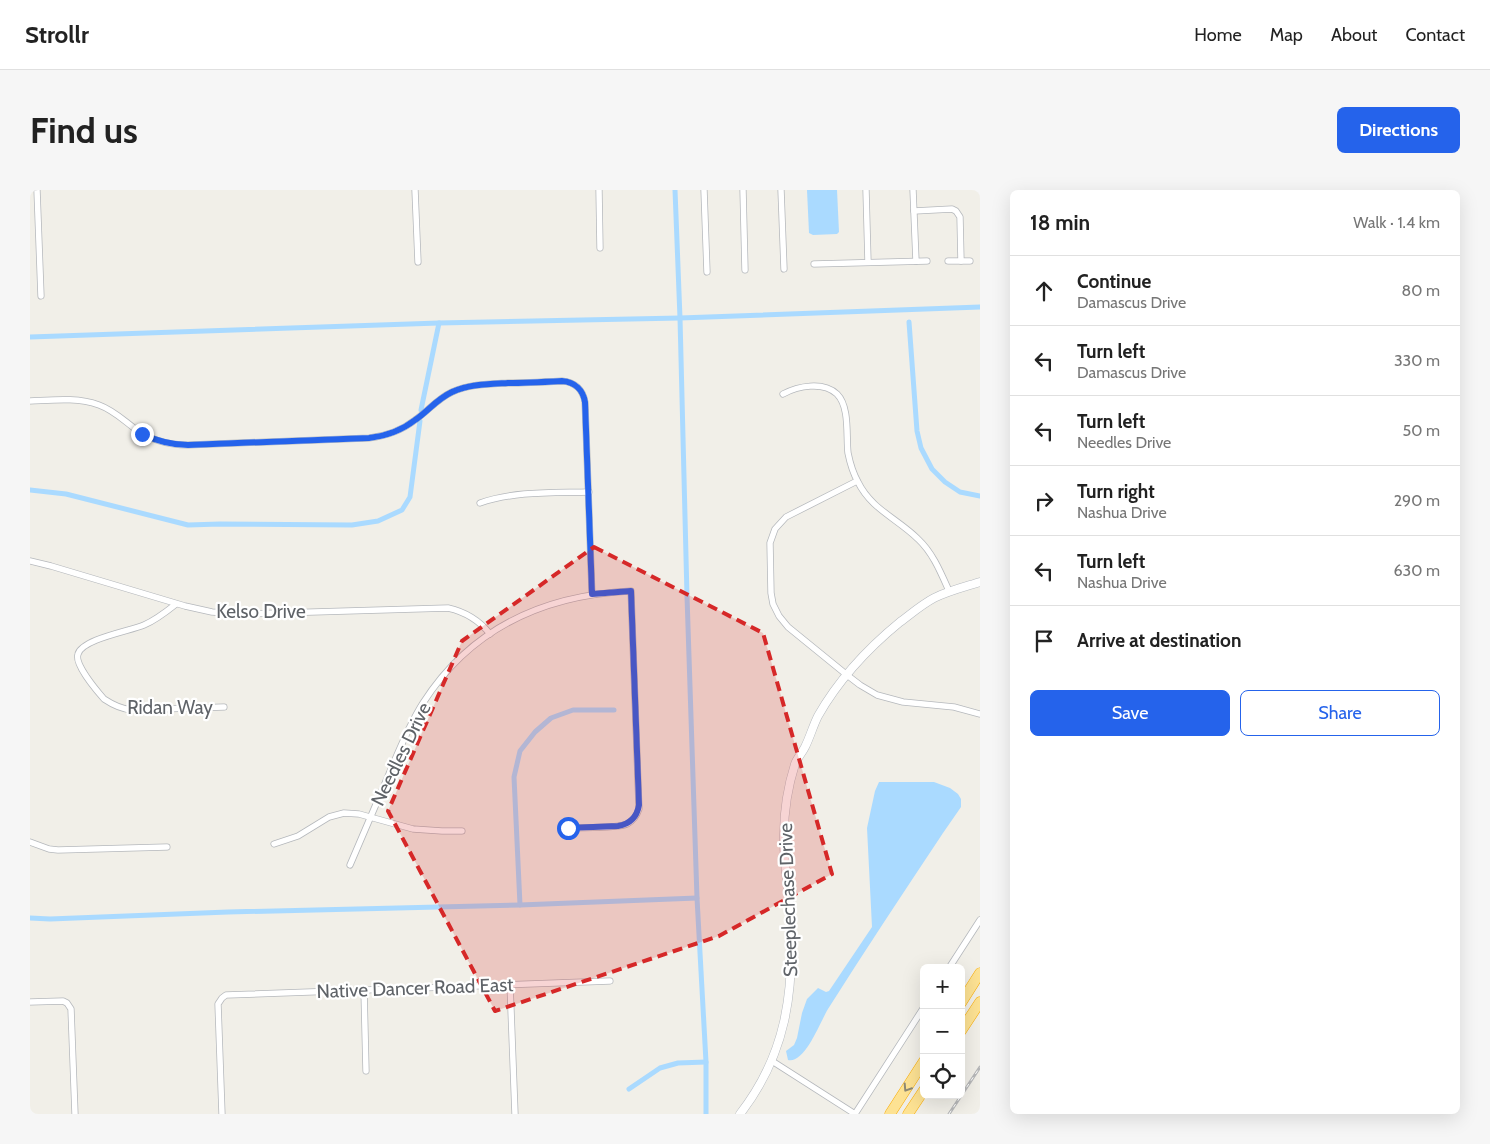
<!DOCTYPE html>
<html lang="en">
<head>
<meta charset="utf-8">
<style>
  :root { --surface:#fff; --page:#f6f6f6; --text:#222; --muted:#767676; --line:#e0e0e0; --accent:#2563eb }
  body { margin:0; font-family:Cabin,sans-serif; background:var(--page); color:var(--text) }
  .controls { position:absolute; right:15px; bottom:15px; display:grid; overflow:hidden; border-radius:8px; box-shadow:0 5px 20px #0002 }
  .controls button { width:45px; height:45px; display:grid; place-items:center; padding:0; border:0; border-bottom:1px solid var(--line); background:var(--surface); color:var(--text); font:25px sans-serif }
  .stop { position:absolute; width:15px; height:15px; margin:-11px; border:4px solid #2563eb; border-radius:50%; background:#fff }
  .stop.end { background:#2563eb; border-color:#fff; box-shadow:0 1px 5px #0008 }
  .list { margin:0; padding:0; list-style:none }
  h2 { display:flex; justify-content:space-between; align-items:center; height:65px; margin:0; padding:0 20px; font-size:21px }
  h2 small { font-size:16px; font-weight:400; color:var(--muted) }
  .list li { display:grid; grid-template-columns:32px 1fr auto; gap:15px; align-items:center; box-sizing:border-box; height:70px; padding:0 20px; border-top:1px solid var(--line) }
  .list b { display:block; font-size:19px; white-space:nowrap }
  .list p { margin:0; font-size:16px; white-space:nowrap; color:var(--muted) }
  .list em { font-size:16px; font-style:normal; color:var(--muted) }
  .actions { display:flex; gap:10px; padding:15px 20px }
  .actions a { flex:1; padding:11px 0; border:1px solid var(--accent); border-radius:8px; text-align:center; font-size:18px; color:var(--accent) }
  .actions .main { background:var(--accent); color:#fff }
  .icon { flex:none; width:28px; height:28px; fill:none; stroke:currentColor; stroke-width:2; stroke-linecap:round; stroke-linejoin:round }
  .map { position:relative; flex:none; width:950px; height:924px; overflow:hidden; border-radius:8px }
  header { display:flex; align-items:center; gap:30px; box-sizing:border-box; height:70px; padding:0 25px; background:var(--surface); border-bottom:1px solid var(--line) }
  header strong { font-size:24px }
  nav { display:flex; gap:28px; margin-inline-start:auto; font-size:18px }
  .intro { display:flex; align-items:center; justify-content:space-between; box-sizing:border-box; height:120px; padding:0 30px }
  h1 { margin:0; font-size:35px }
  .button { padding:12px 22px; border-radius:8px; background:var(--accent); color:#fff; font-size:18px; font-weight:700 }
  main { display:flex; gap:30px; padding:0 30px }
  aside { flex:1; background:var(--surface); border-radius:8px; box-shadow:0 5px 20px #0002 }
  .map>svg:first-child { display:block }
  .water { fill:#aadaff }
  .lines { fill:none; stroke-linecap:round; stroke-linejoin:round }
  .canal { stroke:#aadaff; stroke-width:5 }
  .street-casing { stroke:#b5b8bc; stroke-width:7 }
  .secondary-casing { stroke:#b6babf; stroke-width:9 }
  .highway-casing { stroke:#f9ab00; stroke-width:11 }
  .street { stroke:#fff; stroke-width:5.5 }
  .secondary { stroke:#fff; stroke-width:8 }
  .highway { stroke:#fde293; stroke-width:10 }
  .rail-casing { stroke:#b6b7b8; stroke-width:3 }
  .rail { stroke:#fff; stroke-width:1; stroke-dasharray:4; stroke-linecap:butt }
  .oneway { stroke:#8e8975 }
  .route { stroke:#2563eb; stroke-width:6 }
  .marked { fill:#d62828; fill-opacity:0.2; stroke:#d62828; stroke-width:4; stroke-dasharray:10 6; stroke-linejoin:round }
  .labels { text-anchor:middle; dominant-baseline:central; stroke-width:4.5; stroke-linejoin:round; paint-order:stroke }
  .street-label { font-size:19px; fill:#5f6368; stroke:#fff }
</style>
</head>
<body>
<header>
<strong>Strollr</strong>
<nav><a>Home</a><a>Map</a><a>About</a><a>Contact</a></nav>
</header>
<div class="intro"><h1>Find us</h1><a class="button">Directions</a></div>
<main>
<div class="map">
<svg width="950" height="924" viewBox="0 0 950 924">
  <rect width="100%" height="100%" fill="#f1efe8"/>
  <g class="water">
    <polygon points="777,0 807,0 809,42 807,44 783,45 779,43"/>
    <path d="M849,592H904L920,598L928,604L931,609V617L913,643C874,702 835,760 798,819C790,832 775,874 758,870L756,861L764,855L767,848L772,823L777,809L788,798L796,802L799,801L842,737L837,638L845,601Z"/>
  </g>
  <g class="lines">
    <g class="canal">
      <polyline points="645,0 650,128 657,406 667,708 676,872 676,924"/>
      <polyline points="879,132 887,241 891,258 902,279 915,292 930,302 950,306"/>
      <polyline points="0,147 409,133 650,128 950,117"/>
      <polyline points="391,220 409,133"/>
      <polyline points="0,300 36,304 158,335 190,334 322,335 348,331 372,320 380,307 390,231"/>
      <polyline points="490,715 484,587 490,561 505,542 521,528 543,520 584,520"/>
      <polyline points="0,728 20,729 198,722 490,715 667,708"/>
      <polyline points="599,899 630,878 648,873 676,872"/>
    </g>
    <defs>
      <g id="street">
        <polyline points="7,0 11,106"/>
        <polyline points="385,0 388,72"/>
        <polyline points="569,0 570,58"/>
        <polyline points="674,0 677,82"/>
        <polyline points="713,0 715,80"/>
        <polyline points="751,0 754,79"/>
        <polyline points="836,0 838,72"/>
        <polyline points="883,0 886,71"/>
        <polyline points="884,21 922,19 926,21 930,27 931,71"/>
        <polyline points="918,71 940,71"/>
        <polyline points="784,74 897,71"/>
        <path d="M753,204C768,196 793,191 807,204C820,217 816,246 818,263C820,273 823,283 828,292C841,319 868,329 888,349C903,363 911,383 919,401"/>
        <path d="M0,211C23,210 47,207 69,215C83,220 92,229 104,238C120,250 138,255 158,255L339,248C356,246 371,241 385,230C398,221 407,209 422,202C440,194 459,194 478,193C496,193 514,192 532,191C545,192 553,200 555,212L562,404"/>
        <polyline points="827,291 756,327 745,339 740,353 741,403 743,414 749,426 758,437 817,485 830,495 847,505 873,512 924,517 950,524"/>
        <path d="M450,313C485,301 522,303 559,302"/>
        <path d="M0,371L21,376L155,416L182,422L213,424L418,418C436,422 449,430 460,444"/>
        <path d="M146,414C136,422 126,430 114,435C100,441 52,449 48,464C44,474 67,501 74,509C83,515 91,519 102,520L194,517"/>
        <polyline points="0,652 19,659 28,660 137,657"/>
        <polyline points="244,654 268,646 299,627 314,623 329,624 383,639 412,641 432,641"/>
        <path d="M320,675C333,644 346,614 359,584C369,560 379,535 393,513C441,438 515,405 601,401L609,619C607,625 603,631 597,634C585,639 552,637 537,638"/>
        <polyline points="919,778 950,730"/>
        <polyline points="480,794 485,924"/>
        <polyline points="334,800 336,881"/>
        <polyline points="0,812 33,811 37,813 41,819 45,924"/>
        <polyline points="742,871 825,924"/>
        <polyline points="192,924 188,814 192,808 196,805 580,791"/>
        <polyline points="825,924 894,817"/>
      </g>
      <path id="secondary" d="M710,924C756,865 765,801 760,727C759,700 753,672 754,644C754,621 758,596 765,574C767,568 772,563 775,557C780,547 783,536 788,526C809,489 837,459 870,432C881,424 891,415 904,408C918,401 934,397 950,392"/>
      <g id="highway">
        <polyline points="931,813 950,783"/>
        <polyline points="931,841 950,812"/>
        <polyline points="860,924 894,871"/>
        <polyline points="878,924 894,900"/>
      </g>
    </defs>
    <use href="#street" class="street-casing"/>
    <use href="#secondary" class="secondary-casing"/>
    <use href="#highway" class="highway-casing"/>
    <use href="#street" class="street"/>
    <use href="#secondary" class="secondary"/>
    <use href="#highway" class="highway"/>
    <defs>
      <polyline id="rail" points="919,924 950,877"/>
    </defs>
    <use href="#rail" class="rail-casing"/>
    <use href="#rail" class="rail"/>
  </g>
  <defs><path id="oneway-chevron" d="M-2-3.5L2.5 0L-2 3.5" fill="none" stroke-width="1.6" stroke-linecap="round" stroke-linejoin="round" transform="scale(1.25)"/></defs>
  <use class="oneway" href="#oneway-chevron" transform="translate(877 898) rotate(123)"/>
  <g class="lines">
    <path class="route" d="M112,244C127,251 142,255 158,255L339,248C356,246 371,241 385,230C398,221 407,209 422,202C440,194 459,194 478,193C496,193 514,192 532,191C545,192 553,200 555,212L562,404L601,401L609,615C607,627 600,634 588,636L538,638"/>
  </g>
  <path class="marked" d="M564,357L733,443L802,684L689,746L465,821L358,621L432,451Z"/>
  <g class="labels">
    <g class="street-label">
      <text x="231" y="421">Kelso Drive</text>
      <text x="140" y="517">Ridan Way</text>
      <text transform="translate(371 564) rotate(-64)">Needles Drive</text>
      <text transform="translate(758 710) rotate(-92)">Steeplechase Drive</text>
      <text transform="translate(385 798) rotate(-2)">Native Dancer Road East</text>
    </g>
  </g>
</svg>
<div class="controls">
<button>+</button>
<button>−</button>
<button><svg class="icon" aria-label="locate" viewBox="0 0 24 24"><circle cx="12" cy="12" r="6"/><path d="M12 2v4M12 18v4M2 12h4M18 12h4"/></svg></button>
</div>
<div class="stop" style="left:538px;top:638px"></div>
<div class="stop end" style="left:112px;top:244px"></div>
</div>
<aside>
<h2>18 min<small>Walk · 1.4 km</small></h2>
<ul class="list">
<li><svg class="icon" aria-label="ahead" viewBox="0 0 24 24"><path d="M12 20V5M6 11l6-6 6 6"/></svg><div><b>Continue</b><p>Damascus Drive</p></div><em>80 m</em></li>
<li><svg class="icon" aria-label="left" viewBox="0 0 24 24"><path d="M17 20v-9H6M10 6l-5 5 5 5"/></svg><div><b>Turn left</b><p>Damascus Drive</p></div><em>330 m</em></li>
<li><svg class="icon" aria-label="left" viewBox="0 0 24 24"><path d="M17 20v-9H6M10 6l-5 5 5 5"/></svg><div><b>Turn left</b><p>Needles Drive</p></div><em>50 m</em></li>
<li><svg class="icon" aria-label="right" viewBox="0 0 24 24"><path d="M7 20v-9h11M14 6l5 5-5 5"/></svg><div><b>Turn right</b><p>Nashua Drive</p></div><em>290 m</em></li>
<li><svg class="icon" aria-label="left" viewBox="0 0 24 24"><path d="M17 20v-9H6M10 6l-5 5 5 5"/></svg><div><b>Turn left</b><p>Nashua Drive</p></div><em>630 m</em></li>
<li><svg class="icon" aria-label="arrive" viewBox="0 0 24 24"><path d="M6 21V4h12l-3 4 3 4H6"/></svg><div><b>Arrive at destination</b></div></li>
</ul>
<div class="actions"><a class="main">Save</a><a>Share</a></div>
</aside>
</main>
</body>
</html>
